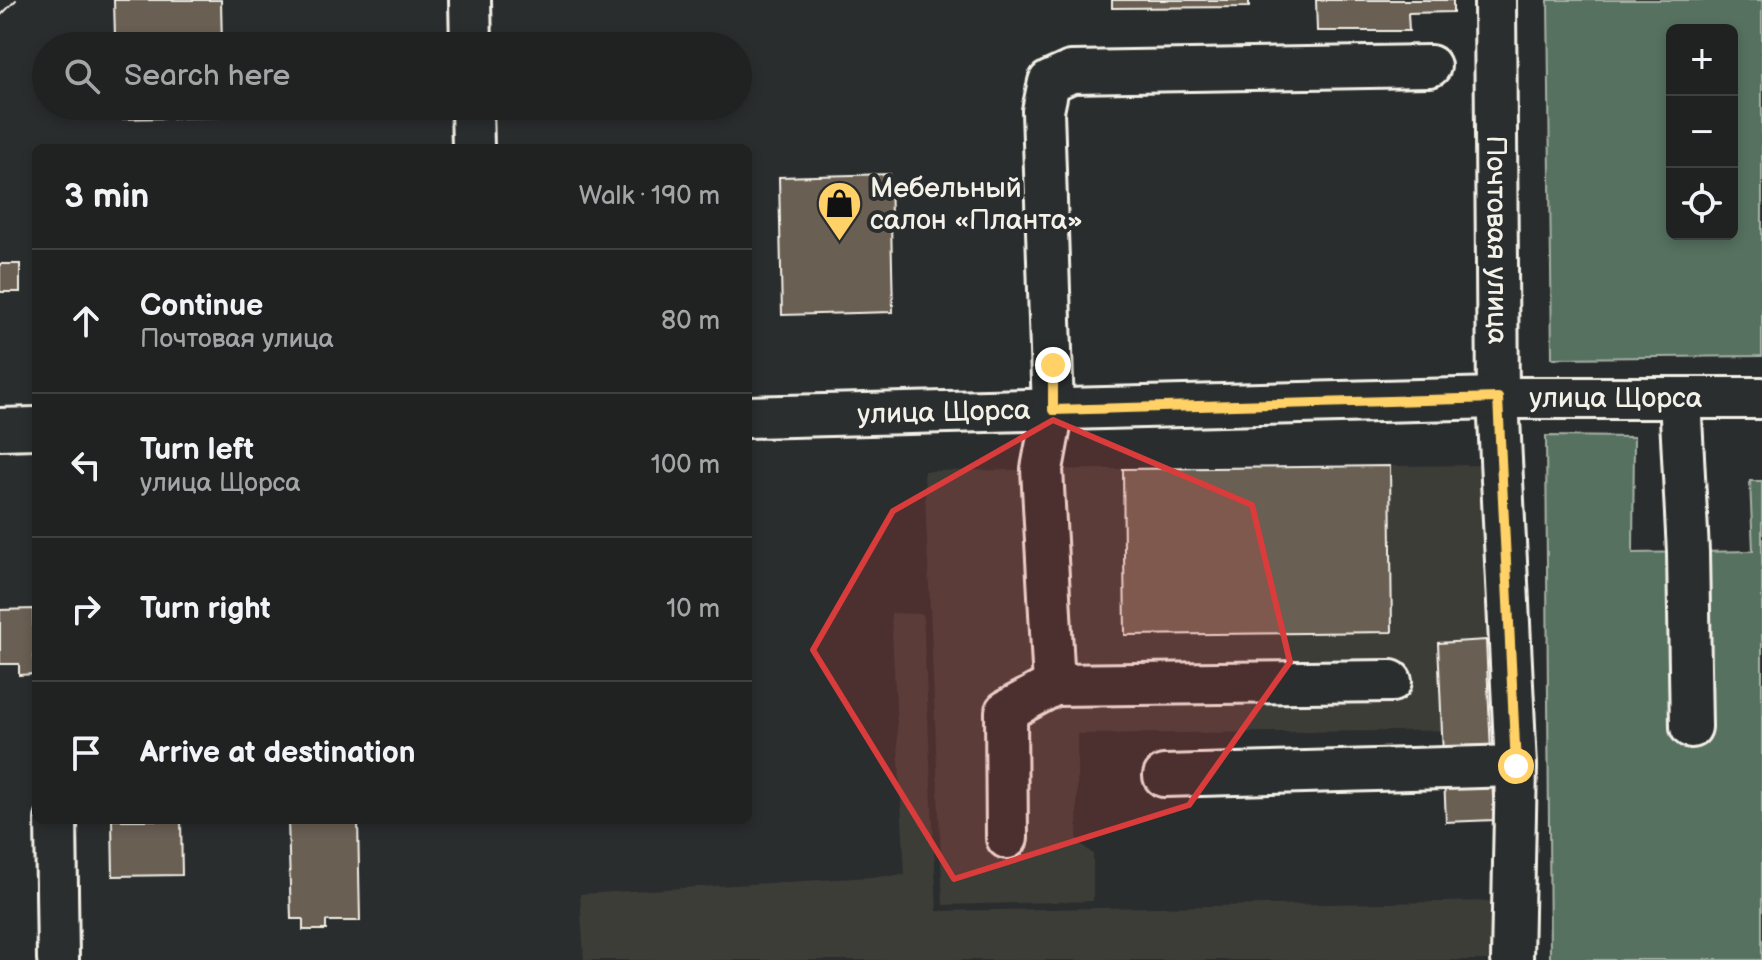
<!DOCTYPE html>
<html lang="en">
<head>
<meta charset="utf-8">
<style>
  :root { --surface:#202222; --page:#282a2a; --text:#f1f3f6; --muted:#a2a4a5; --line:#3d3f40 }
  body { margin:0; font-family:"Balsamiq Sans",sans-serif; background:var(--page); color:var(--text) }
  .controls { position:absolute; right:24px; top:24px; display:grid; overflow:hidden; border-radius:12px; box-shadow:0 4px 12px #0003 }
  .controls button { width:72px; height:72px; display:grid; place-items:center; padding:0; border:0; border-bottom:2px solid var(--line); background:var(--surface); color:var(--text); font:40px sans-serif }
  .stop { position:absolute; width:24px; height:24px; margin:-18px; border:6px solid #ffd166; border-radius:50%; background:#fff }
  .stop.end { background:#ffd166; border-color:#fff; box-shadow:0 2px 8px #0008 }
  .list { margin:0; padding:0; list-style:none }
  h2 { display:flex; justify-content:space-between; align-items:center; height:104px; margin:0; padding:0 32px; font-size:34px }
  h2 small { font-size:26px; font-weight:400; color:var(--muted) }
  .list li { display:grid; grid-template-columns:52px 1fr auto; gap:24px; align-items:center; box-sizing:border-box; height:144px; padding:0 32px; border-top:2px solid var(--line) }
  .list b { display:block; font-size:30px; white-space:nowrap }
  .list p { margin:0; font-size:26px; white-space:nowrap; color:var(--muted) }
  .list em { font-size:26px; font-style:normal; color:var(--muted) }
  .icon { flex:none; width:44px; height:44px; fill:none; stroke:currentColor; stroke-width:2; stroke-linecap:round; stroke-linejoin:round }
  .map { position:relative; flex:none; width:1762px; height:960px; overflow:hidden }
  .search { position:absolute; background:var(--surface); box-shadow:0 4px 12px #0003; left:32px; top:32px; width:720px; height:88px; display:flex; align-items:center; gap:20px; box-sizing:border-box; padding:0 28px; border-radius:44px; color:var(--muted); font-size:30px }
  .panel { position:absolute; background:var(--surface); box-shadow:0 4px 12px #0003; left:32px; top:144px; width:720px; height:680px; border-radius:12px }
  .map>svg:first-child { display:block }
  .built { fill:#3e3c39 }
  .green { fill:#577160; stroke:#a6b1a4; stroke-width:2; fill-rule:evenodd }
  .building { fill:#6b5f52; stroke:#f4f1e8; stroke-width:2 }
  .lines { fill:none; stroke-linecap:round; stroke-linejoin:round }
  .minor-casing { stroke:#f4f1e8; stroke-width:46 }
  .minor { stroke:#2a2d2e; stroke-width:40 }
  .tram { stroke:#f4f1e8; stroke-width:2 }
  .route { stroke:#ffd166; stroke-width:10 }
  .marked { fill:#d93c3b; fill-opacity:0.2; stroke:#d93c3b; stroke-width:6; stroke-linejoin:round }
  .labels { text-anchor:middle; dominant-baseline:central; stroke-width:8; stroke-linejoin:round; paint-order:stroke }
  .poi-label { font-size:28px; fill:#f4f1e8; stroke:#2a2d2e; text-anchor:start }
  .street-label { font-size:28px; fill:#f4f1e8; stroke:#2a2d2e }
</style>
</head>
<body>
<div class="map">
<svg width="1762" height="960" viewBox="0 0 1762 960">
  <rect width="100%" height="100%" fill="#2a2d2e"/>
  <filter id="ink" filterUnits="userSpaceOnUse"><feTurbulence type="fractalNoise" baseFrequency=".0125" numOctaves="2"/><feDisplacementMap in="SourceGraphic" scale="16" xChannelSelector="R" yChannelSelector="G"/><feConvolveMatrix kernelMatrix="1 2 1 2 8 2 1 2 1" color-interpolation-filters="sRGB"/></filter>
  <g filter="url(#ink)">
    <g class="built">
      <polygon points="1484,465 1486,640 1490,730 1077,734 1077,841 1093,854 1093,901 943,905 924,471"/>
      <polygon points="891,613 923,614 937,911 1495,901 1496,960 584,960 580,894 905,875"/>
    </g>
    <g class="green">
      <path d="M1548,0H1762V356L1552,358ZM1672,30H1732V234H1672Z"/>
      <polygon points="1546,436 1634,437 1633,553 1753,551 1750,481 1762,481 1762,960 1550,960"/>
    </g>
    <g class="building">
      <polygon points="114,0 221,0 222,46 107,46 106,37 115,37"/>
      <polygon points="1112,0 1249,0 1249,7 1112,8"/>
      <polygon points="1316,0 1453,0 1453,12 1408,13 1409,31 1317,31"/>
      <polygon points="116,106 223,106 223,117 116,119"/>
      <polygon points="890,174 893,312 782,315 779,177"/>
      <rect x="0" y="264" width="20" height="28"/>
      <polygon points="1390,466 1392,632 1125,635 1123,469"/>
      <polygon points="33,609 35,674 19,675 19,664 0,664 0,610"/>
      <polygon points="1486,640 1494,820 1446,822 1438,643"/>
      <polygon points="112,820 181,820 182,875 113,876"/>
      <polygon points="288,820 358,820 360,921 326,921 326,930 303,930 303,919 291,919"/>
    </g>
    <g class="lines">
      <defs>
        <g id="minor">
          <polyline points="470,0 471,46"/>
          <path id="s1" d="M1495,0L1498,398L1516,766L1512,960"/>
          <polyline points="472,106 473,148"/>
          <polyline points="1680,399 1688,552 1691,727"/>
          <path id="s2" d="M748,417L1498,398H1762"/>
          <polyline points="0,429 36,428"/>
          <polyline points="1391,681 1054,685 1042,469 1053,410 1043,111 1049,82 1071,72 1430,66"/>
          <polyline points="1164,776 1516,766"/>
          <polyline points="56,820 58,960"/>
          <polyline points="1007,838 1006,711 1054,685"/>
        </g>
      </defs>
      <use href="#minor" class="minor-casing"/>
      <use href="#minor" class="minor"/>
      <polyline class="tram" points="0,16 16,0"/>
    </g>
  </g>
  <g class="lines" filter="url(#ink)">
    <polyline class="route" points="1053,365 1053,410 1498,398 1516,766"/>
  </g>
  <path class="marked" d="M1053,420L1252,505L1290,662L1189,805L954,879L813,650L893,511Z"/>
  <defs>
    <symbol id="shop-pin" viewBox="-11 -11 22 30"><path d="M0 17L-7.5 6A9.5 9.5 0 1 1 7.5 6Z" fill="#ffd166" stroke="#2a2d2e"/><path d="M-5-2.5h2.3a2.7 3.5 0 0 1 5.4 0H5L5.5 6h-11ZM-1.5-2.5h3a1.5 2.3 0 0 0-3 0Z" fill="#111"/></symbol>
  </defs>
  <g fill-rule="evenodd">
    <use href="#shop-pin" x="814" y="178" width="51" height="69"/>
  </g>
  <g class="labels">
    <g class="poi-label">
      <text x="870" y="188">Мебельный<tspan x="870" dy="32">салон «Планта»</tspan></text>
    </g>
    <g class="street-label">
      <text stroke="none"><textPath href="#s1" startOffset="240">Почтовая улица</textPath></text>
      <text stroke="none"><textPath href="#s2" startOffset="868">улица Щорса</textPath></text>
      <text stroke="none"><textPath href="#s2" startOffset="196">улица Щорса</textPath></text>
    </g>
  </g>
</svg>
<div class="controls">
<button>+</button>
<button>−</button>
<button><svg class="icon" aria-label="locate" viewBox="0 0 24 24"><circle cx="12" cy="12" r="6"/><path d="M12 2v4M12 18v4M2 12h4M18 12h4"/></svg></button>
</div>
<div class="stop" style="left:1516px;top:766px"></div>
<div class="stop end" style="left:1053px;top:365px"></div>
<div class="search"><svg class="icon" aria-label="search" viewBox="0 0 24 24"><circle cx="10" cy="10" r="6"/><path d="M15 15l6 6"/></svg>Search here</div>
<section class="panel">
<h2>3 min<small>Walk · 190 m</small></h2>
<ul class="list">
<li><svg class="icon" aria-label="ahead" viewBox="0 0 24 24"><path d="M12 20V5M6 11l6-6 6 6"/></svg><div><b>Continue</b><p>Почтовая улица</p></div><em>80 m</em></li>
<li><svg class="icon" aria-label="left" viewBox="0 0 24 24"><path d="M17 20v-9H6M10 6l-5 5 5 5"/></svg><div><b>Turn left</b><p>улица Щорса</p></div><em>100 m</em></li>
<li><svg class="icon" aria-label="right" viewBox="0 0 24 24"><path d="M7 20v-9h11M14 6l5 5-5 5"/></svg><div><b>Turn right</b></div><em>10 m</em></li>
<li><svg class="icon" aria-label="arrive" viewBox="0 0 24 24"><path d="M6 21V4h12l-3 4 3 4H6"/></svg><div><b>Arrive at destination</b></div></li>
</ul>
</section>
</div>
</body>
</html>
